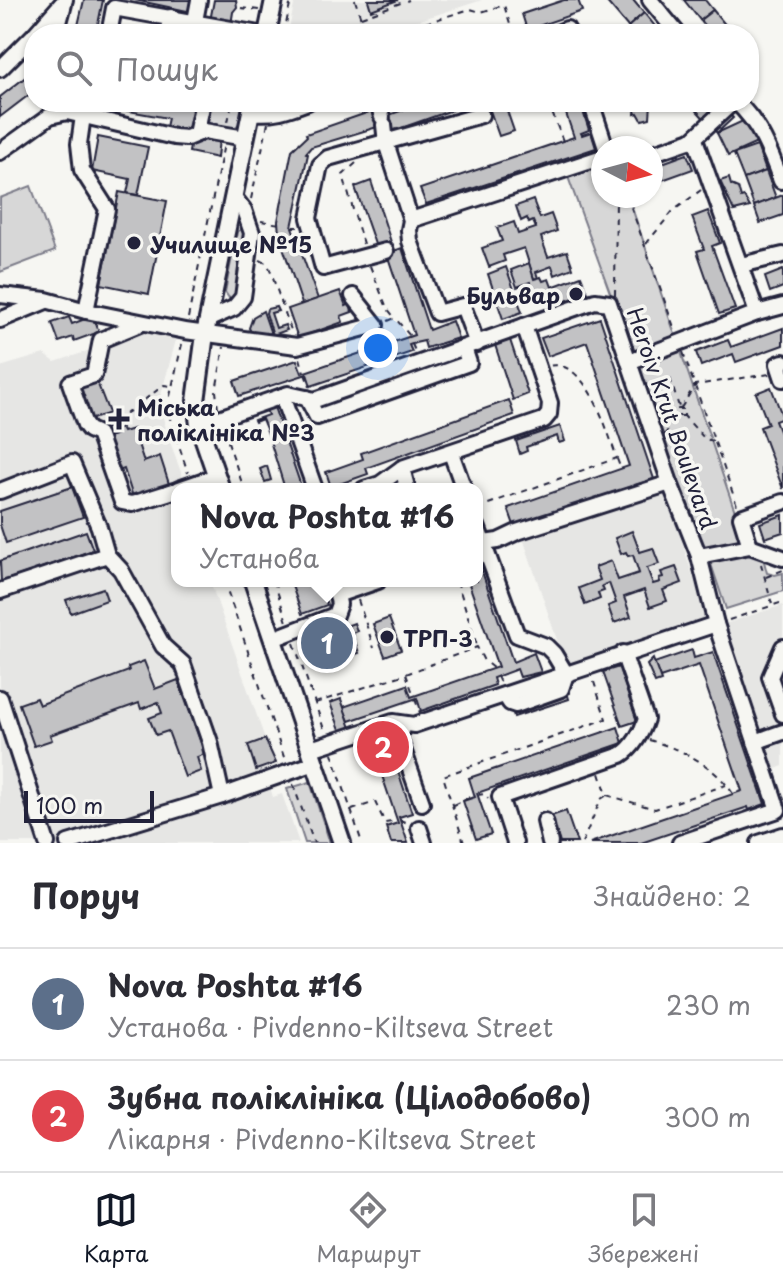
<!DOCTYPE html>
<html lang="uk">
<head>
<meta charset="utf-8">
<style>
  :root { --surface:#fff; --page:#f7f7f7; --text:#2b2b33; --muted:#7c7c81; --line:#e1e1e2; --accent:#111827 }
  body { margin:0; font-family:"Playpen Sans",sans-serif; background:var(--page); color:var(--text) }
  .compass { position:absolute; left:591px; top:136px; width:72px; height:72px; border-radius:50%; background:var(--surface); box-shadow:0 2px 6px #0004; rotate:96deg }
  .scale { position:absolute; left:24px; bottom:20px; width:130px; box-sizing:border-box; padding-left:8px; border:4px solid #22223b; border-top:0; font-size:22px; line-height:28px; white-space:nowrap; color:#22223b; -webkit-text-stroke:6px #f6f6f2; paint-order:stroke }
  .you { position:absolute; left:378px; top:348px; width:28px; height:28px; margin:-20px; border:6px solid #fff; border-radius:50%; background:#1a73e8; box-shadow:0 0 0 12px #1a73e833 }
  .badge { display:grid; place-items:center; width:52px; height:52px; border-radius:50%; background:var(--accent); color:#fff; font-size:26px; font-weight:700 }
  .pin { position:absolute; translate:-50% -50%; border:4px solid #fff; box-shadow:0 2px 8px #0006 }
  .popup { position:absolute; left:171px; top:483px; width:312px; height:104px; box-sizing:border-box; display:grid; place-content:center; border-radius:16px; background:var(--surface); filter:drop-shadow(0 2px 6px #0005); font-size:26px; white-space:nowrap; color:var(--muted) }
  .popup b { font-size:30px; color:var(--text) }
  .popup::after { content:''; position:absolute; left:50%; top:100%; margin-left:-16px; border:16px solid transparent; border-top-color:var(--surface) }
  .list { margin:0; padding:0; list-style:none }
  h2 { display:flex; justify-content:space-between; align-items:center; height:104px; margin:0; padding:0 32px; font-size:34px }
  h2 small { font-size:26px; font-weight:400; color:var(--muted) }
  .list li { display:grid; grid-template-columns:52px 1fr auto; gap:24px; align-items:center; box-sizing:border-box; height:112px; padding:0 32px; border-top:2px solid var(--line) }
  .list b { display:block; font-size:30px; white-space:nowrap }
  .list p { margin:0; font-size:26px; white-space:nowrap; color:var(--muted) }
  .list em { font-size:26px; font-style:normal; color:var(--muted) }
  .icon { flex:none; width:44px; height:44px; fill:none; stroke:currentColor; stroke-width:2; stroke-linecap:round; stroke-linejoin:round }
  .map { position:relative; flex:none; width:783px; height:843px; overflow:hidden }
  .search { position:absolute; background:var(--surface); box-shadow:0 2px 6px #0004; left:24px; right:24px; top:24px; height:88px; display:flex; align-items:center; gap:20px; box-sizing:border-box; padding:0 28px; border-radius:32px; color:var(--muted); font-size:30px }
  .sheet { height:328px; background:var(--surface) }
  nav { display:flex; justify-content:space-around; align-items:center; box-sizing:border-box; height:112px; border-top:2px solid var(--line); background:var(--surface); font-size:22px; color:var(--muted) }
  nav a { display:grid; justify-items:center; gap:4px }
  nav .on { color:var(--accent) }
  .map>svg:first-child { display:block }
  .built { fill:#e6e6e4 }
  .green { fill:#d7d7d7; stroke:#7c7c89; stroke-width:2 }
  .building { fill:#c2c2c4; stroke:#22223b; stroke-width:2 }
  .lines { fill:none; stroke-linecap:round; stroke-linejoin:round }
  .minor-casing { stroke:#22223b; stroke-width:20 }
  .major-casing { stroke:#22223b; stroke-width:22 }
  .path { stroke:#22223b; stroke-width:2; stroke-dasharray:6 6; stroke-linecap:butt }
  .minor { stroke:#f6f6f2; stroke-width:14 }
  .major { stroke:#f6f6f2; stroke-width:16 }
  .poi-dot { fill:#22223b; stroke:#f6f6f2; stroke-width:3 }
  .labels { text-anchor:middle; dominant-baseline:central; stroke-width:7; stroke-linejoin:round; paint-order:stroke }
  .poi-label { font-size:22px; font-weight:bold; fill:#22223b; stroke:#f6f6f2; text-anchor:start }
  .street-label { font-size:22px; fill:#22223b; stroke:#f6f6f2 }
</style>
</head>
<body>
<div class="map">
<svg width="783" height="843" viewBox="0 0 783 843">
  <rect width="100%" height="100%" fill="#f6f6f2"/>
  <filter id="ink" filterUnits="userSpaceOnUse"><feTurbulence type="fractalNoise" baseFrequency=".0125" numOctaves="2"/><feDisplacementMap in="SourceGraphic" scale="16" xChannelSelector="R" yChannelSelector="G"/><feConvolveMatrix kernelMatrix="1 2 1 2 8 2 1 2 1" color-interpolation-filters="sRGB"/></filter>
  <g filter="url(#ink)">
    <g class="built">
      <polygon points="295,0 482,0 377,34 288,34"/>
      <polygon points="152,330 171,333 176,340 159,402 168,436 187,489 177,489 177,581 210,581 265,739 276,763 264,767 268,781 273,797 282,794 299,843 0,843 0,367 44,354 55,362"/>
      <polygon points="665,490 707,619 566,667 523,538"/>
      <polygon points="783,605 783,766 773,770 769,768 721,625"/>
    </g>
    <g class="green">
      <polygon points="211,102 244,102 239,124 233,129 207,125"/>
      <polygon points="603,161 603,196 628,196 744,538 704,552 567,174"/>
      <polygon points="31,186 55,251 0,272 0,198"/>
      <polygon points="242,229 245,232 238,292 235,296 229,298 225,292 237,232"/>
      <polygon points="760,546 767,573 775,575 783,573 783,591 726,609 709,558"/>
      <polygon points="310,782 330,843 331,843 305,843 287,789"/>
    </g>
    <g class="building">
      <polygon points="84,0 103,0 96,34 76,34"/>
      <polygon points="135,0 195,0 192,12"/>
      <polygon points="214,0 236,0 237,7 233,12 231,25 210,21"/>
      <polygon points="368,0 398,0 371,10"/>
      <polygon points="564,0 578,0 582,11 527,30 522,14"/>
      <polygon points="605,0 633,0 644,13 628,27"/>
      <polygon points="684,0 705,0 713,10 700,20"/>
      <polygon points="713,10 733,34 711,34 700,20"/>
      <polygon points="644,13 650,20 661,34 634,34 628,27"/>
      <polygon points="27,76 34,86 34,91 0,117 0,97"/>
      <polygon points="113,102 198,102 192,132 166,127 168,118 112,108"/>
      <polygon points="425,102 459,102 461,107 390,132 387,124 311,147 306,153 308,154 292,227 318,299 302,304 279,235 278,221 292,150 307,136 306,134 375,110 378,119"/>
      <polygon points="487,102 504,102 514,131 499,136"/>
      <polygon points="562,102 580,102 589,130 581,133 582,135 591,132 596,148 426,204 420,189 574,137"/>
      <polygon points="636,102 651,103 650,118 642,120 638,113 635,114"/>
      <polygon points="689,102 719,102 733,118 717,133"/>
      <polygon points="745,120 757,143 728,156 717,133"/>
      <polygon points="202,135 219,139 217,158 189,152 191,141"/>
      <polygon points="98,137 148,147 138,195 127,193 130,179 92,171"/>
      <polygon points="757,146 766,171 744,179 734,154"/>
      <polygon points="687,154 693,169 651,184 651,167"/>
      <polygon points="766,171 776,198 754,206 744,179"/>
      <polygon points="729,178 731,185 738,188 741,198 744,197 750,207 734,211 720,181"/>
      <polygon points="371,181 392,245 377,250 355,187"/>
      <polygon points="119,192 167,201 149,294 101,284"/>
      <polygon points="783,195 783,215 760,223 754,206"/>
      <polygon points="533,200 540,218 551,214 557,231 541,237 548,257 567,251 573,268 555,275 552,266 536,272 538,278 534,279 524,248 503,255 505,261 489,267 482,248 502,241 497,228 514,222 518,234 536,228 533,221 529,223 527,218 521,221 516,206"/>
      <polygon points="708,211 720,243 712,246 735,309 719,314 697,251 704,249 692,217"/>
      <polygon points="392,245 394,251 402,248 429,330 452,321 458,338 426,348 424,341 415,343 409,345 412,352 311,386 307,374 239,396 234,381 297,360 302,373 414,335 385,248"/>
      <polygon points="529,263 534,279 541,277 543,281 549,279 552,287 581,276 588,293 557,304 554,296 538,302 530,282 517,287 511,270"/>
      <polygon points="506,267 522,312 503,319 488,274"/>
      <polygon points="783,270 783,287 770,292 765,277"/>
      <polygon points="340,291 346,306 350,304 352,312 341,316 343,322 298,338 288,309"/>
      <polygon points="276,307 278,311 271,313 276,328 285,325 287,330 273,335 266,313 267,309"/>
      <polygon points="263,311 271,334 253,336 249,328 253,317"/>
      <polygon points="93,316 99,332 74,341 73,337 59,342 52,323 69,317 72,324"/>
      <polygon points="600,318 654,479 514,525 508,508 629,466 587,342 548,356 541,338"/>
      <polygon points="783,328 783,345 736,362 733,354 701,366 696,352 728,340 731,347"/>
      <polygon points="510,340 528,394 513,400 495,345"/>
      <polygon points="97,382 109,413 90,420 79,388"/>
      <polygon points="771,387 783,418 775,421 783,441 783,489 760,427 768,424 756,393"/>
      <polygon points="509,400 514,415 366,468 368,474 331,487 326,472 363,459 361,453"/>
      <polygon points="273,404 302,489 285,489 267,431 262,419 255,422 254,420 268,415 265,407"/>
      <polygon points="560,426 565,441 559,443 557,436 526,447 527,451 520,454 516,441"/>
      <polygon points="121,428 123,432 133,429 144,462 160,456 169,484 133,497 124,469 116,472 105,438 117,434 116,430"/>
      <polygon points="267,466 271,480 265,482 260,469"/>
      <polygon points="72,487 83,517 6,543 0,525 0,511"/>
      <polygon points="783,515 783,532 765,538 760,523"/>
      <polygon points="86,531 93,550 1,582 0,561"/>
      <polygon points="632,531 640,552 653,548 659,564 647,568 653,584 660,582 659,578 663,577 661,572 676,567 682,583 663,590 667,601 650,607 644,590 624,597 631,617 614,623 608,606 616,603 609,583 602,586 604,591 598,593 600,599 585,605 579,588 600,580 595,567 611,561 618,580 639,573 633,555 628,556 626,552 621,554 615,538"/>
      <polygon points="477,557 513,662 534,653 541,672 520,677 517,669 493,678 495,685 421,711 417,698 349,721 343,707 407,685 411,697 498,667 468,581 477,581"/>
      <polygon points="297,581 349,581 322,590 327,605 302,614 291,583"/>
      <polygon points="103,588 107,600 71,613 66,600"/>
      <polygon points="389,618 401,650 385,656 373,624"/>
      <polygon points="354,623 357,631 352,633 359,653 328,664 319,636"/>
      <polygon points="692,650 694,658 713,652 765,804 749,810 748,807 641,843 590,843 742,791 699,665 660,678 654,663"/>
      <polygon points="653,659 661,681 655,683 647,665"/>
      <polygon points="144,661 155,689 178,680 205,754 197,757 201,771 185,777 168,731 156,735 149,718 162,713 158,702 141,709 139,703 50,735 52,740 34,746 19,704 36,698 39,705 129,671 128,667"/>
      <polygon points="619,667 637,721 622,726 603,672"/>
      <polygon points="567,692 569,699 514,717 512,710"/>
      <polygon points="341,699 351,728 341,732 330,703"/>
      <polygon points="618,727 623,743 477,793 491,834 476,839 463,801 475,797 469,778"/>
      <polygon points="265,739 276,763 256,770 248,745"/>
      <polygon points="388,741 412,813 399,817 408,843 391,843 386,827 398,823 372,746"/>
      <polygon points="566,811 577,843 560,843 551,816"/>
    </g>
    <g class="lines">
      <defs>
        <g id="minor">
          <polyline points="650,0 678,34"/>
          <polyline points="195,21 199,0"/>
          <polyline points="35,34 65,0"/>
          <polyline points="56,34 64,4"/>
          <polyline points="109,34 114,8 259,34"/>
          <polyline points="167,34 171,17"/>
          <polyline points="555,34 567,29 569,34"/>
          <polyline points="0,69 34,35"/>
          <polyline points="85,102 79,144 82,170 107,209 86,311"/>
          <polyline points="378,102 382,117"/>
          <polyline points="591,102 606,148"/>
          <path d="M736,102C759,122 771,153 781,181L783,180"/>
          <path d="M251,112C273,115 287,110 308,102"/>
          <polyline points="384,125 386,143 411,220 409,230 410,241 437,313 463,306 477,344"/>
          <polyline points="196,134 203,102"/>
          <polyline points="692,140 733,102"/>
          <polyline points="0,152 50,116 67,112 174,137 187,138 204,131 245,138"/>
          <polyline points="651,154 692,140 696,142 757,313 783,306"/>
          <polyline points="411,220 603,157"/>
          <polyline points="386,251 323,268 309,218 320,165 328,158 481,115 476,102"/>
          <polyline points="741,265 783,255"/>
          <polyline points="0,295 46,300 86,311 185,331 297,346 376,325 353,296"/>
          <polyline points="209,319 234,308 243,297 252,233 244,210 234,197"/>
          <polyline points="0,320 46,301"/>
          <polyline points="142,323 101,340 94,375 70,383 85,425 89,430 98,434 122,502 132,504 177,490"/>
          <polyline points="629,362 757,313"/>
          <polyline points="783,362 778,364 783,379"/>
          <polyline points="282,396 315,489"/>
          <polyline points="307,398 317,417 469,363 464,348"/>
          <polyline points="199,425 288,394 315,400 595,301 609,303 670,483 699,556 750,546 783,558"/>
          <polyline points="451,453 464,489"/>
          <polyline points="179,489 216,476"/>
          <polyline points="364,489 380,484 402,468 544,420 549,414 550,403 524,326"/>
          <polyline points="401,489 407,487 402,468"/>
          <polyline points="0,491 72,463 99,527 107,555 0,591"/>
          <polyline points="477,526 517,635 546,646 554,654 566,674 561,689 516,705 510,703 505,695"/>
          <polyline points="477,544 498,541 517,532 670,483"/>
          <polyline points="750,546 741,517 783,502"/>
          <polyline points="107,555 121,570 163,646 183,664 210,742 222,796"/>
          <polyline points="273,639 335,615 339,604 337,595 378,581"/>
          <polyline points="783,647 770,677 783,714"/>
          <polyline points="0,698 47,843"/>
          <polyline points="403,724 399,738 422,803"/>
          <polyline points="755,742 783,732"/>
          <polyline points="311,749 393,722 414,725 716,624"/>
          <polyline points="545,821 550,843"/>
          <polyline points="419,828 424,843"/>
          <polyline points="68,843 222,796 315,763"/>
          <path d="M515,843L500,797L621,755C633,748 642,732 646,719L623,653"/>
          <polyline points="680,843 778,810 716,624 699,556"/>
          <polyline points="759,843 783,835"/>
        </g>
        <g id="major">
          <polyline points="267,34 274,0"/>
          <polyline points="221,489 199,425 196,401 205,334 253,102"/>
          <polyline points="253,581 342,843"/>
        </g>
      </defs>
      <use href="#minor" class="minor-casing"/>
      <use href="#major" class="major-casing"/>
      <g class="path">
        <polyline points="355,0 366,34"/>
        <polyline points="241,8 259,10"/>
        <polyline points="361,17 409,0"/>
        <polyline points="284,34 291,0"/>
        <polyline points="391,34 470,9 481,12 504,5 513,34"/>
        <polyline points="548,102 563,141"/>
        <polyline points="228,122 232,102"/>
        <polyline points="356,163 343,175 363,244"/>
        <polyline points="627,196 675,330"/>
        <polyline points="251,199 268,123"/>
        <polyline points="261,221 280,224"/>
        <polyline points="292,227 299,227"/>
        <polyline points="646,244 673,211 701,190"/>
        <polyline points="260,260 268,264 292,333"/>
        <polyline points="370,266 387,308 395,318"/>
        <polyline points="615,295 616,196"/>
        <polyline points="188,318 224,144"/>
        <polyline points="388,321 395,318 410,336"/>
        <polyline points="182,344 167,409 188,473"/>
        <polyline points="412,344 415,351"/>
        <polyline points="683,352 738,508"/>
        <polyline points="300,358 304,372"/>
        <polyline points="305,374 310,387"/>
        <polyline points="670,378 679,407"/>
        <polyline points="218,408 216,391 224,347"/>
        <polyline points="681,408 695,385 770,374"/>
        <polyline points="684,416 678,416 678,409 684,409 684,416 705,439 713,441"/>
        <polyline points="660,422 676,415"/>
        <polyline points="106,429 164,385 172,386"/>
        <polyline points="224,430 244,489"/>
        <polyline points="664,435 678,418"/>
        <polyline points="617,459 621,469"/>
        <path d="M477,508L617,458C607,431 587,357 548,366"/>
        <polyline points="761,564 772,604"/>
        <polyline points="766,577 783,570"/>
        <polyline points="224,581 286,763"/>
        <polyline points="274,581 287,622"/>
        <polyline points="457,581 477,646"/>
        <polyline points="358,600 374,648"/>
        <polyline points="729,620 783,602"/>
        <polyline points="294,643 325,732"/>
        <polyline points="406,674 414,696"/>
        <polyline points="497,676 500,683"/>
        <polyline points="415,699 420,713"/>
        <polyline points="315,703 406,674 477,647 484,661 493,668"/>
        <path d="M649,740C681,749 715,765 733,794"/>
        <polyline points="332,753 362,843"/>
        <polyline points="293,784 314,843"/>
        <polyline points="477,795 485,794 488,798"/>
        <polyline points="607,795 655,809 726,785"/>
        <polyline points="453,805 474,795"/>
        <polyline points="352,810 375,802 385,823 397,821"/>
        <polyline points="400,820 410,824"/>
        <polyline points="464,843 443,776 606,719 593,679"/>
        <polyline points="582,843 601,799 607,795 600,773"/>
      </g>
      <use href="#minor" class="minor"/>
      <use href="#major" class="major"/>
    </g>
  </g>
  <g class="poi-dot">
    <circle cx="134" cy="243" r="8"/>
    <circle cx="576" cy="294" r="8"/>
    <path d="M115 407h8v8h8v8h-8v8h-8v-8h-8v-8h8z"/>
    <circle cx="387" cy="637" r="8"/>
  </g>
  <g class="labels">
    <g class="poi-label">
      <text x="150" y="243">Училище №15</text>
      <text x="560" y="294" text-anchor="end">Бульвар</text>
      <text x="137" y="406">Міська<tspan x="137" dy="25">поліклініка №3</tspan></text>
      <text x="403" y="637">ТРП-3</text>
    </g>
    <g class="street-label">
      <text transform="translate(673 418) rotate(71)">Heroiv Krut Boulevard</text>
    </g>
  </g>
</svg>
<svg class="compass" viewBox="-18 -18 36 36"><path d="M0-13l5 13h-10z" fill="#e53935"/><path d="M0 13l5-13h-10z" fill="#7c7c81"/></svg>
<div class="scale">100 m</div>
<div class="you"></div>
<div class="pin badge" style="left:327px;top:643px;background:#5c6f8a">1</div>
<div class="popup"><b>Nova Poshta #16</b>Установа</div>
<div class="pin badge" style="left:383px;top:747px;background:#e0444e">2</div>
<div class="search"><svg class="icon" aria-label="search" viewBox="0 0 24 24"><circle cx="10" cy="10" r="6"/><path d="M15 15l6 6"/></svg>Пошук</div>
</div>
<section class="sheet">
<h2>Поруч<small>Знайдено: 2</small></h2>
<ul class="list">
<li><span class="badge" style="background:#5c6f8a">1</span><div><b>Nova Poshta #16</b><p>Установа · Pivdenno-Kiltseva Street</p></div><em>230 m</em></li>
<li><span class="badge" style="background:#e0444e">2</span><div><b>Зубна поліклініка (Цілодобово)</b><p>Лікарня · Pivdenno-Kiltseva Street</p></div><em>300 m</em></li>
</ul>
</section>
<nav>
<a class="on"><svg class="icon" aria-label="map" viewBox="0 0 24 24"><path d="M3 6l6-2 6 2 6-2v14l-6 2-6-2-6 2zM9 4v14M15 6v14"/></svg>Карта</a>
<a><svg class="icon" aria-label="directions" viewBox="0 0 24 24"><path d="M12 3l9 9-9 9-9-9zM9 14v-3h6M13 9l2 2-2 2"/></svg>Маршрут</a>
<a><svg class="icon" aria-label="saved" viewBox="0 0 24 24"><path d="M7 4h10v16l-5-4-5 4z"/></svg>Збережені</a>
</nav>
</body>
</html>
